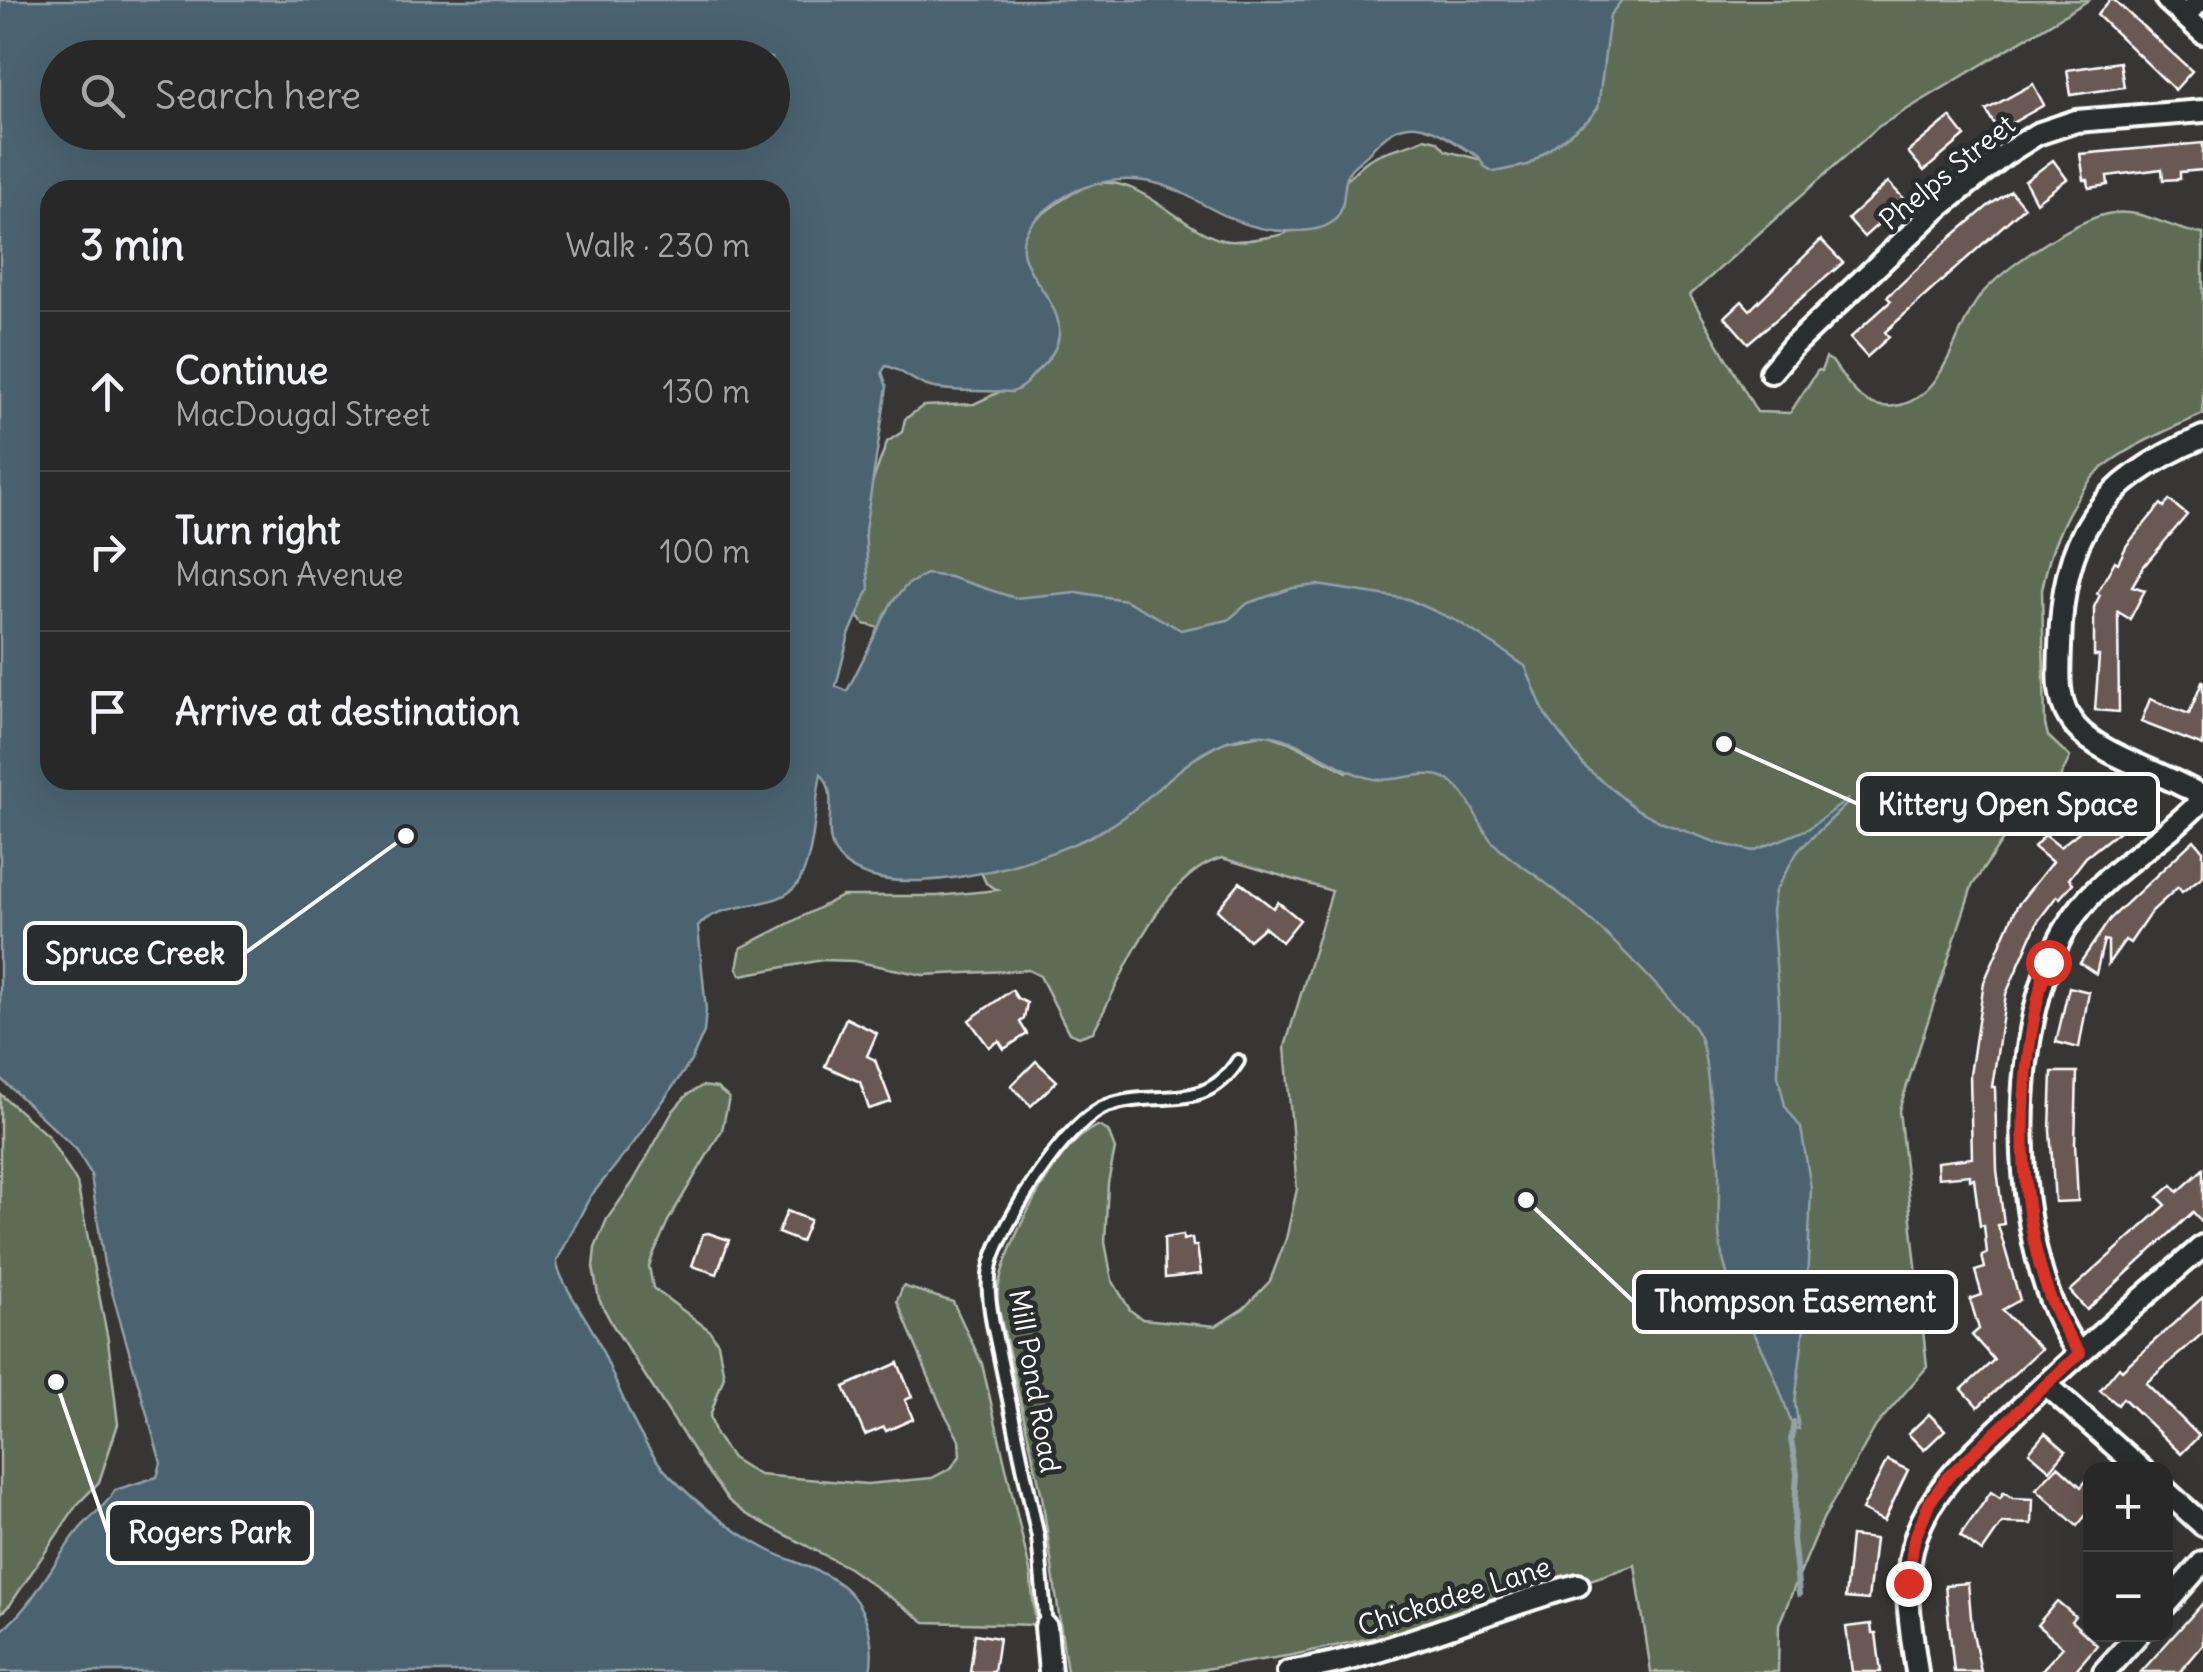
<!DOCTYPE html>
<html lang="en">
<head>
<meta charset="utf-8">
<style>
  :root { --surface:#292828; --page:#353434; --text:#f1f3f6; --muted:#a5a6a8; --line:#454445 }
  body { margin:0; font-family:Delius,sans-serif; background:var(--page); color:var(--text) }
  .controls { position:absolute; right:30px; bottom:30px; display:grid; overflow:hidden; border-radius:20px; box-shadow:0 10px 40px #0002 }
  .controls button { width:90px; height:90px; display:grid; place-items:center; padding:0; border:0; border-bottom:2px solid var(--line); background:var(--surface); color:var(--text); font:50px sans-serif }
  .stop { position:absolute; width:30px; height:30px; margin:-22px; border:8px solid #d93025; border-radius:50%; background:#fff }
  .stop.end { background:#d93025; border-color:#fff; box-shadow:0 2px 10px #0008 }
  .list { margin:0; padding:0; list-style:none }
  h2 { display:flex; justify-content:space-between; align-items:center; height:130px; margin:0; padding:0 40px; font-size:42px }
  h2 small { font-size:32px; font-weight:400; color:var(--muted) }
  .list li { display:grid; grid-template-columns:65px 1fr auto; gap:30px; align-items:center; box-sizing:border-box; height:160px; padding:0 40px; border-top:2px solid var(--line) }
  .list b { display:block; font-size:38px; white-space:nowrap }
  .list p { margin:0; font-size:32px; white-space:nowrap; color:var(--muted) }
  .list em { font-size:32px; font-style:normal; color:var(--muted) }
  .icon { flex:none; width:55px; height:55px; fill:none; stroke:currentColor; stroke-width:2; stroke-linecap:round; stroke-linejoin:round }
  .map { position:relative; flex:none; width:2203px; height:1672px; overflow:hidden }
  .search { position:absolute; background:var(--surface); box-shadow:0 10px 40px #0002; left:40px; top:40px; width:750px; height:110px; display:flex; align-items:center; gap:25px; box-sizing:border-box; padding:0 35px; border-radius:55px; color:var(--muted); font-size:38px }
  .panel { position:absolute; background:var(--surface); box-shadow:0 10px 40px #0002; left:40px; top:180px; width:750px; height:610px; border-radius:30px }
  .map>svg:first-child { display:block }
  .green { fill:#5e6c54; stroke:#aeb6aa; stroke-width:2.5 }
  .water { fill:#4b636f; stroke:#93a1a9; stroke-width:2.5; fill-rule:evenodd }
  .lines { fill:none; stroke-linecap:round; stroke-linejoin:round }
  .stream { stroke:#93a1a9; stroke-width:6 }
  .building { fill:#695852; stroke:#fff; stroke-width:2.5 }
  .lane-casing { stroke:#fff; stroke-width:18 }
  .street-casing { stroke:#fff; stroke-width:28 }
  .lane { stroke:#2a2d2e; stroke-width:10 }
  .street { stroke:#2a2d2e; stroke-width:20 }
  .route { stroke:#d93025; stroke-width:12 }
  .labels { text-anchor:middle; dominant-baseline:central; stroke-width:10; stroke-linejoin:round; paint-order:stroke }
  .street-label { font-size:28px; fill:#fff; stroke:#2a2d2e }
  .leader { fill:none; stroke:#fff; stroke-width:4 }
  .callout-dot { fill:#fff; stroke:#2a2d2e; stroke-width:4 }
  .callout { fill:#2a2d2e; stroke:#fff; stroke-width:4 }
  .callout-label { font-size:30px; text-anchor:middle; font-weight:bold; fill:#fff }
</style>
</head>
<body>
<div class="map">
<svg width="2203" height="1672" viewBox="0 0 2203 1672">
  <rect width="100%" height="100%" fill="#373635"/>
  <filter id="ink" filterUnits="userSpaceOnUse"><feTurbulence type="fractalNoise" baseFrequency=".01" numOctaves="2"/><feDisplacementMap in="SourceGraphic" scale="20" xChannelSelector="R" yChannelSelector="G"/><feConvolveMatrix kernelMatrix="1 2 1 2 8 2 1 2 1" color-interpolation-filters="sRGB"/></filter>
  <g filter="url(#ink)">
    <g class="green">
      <path d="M1547,0H2089L1878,127L1690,295L1757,412L1790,413L1818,370L1821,371L1826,358L1832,361C1849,384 1862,411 1895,406C1947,398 1953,331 1980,296C2003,268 2072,222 2107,214C2141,206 2171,231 2203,234V414C2172,428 2117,451 2094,476C2067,506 2049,551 2042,590L2045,724L2048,736L2070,757L2060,778L2023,809L1972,886L1899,1110L1927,1367L1876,1426L1823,1519L1779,1624L1778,1672H1651L1635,1565L1500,1610L1293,1655L1186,1672H1067L1042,1496L997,1301C996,1260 1059,1137 1098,1126L1108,1131L1115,1149L1108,1183L1105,1242L1112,1280L1130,1310L1142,1319L1216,1326L1244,1308L1270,1281L1286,1239L1297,1189L1285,1047L1332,891L1222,858C1161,873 1121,981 1093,1032L1079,1037L1069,1033L1040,976L1028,970L923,975L854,961L822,960L741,975L737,968L741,948L842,896H937L998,890L986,883L981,872L1010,866L1083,840L1127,814L1175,770L1223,742L1266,734L1289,742L1347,772L1408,765L864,624L833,589L887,442L902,432L905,419L923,406L974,404L1014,385V263L1022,230C1042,215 1062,197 1085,187C1134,166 1177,228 1222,240C1235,244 1261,238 1275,236C1314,229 1335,187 1363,164C1380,149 1405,149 1425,138L1437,141L1446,151L1478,159L1504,142Z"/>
      <polygon points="702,1086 717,1088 729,1098 722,1130 668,1221 653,1255 649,1266 653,1288 709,1330 718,1343 724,1376 710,1416 716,1435 732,1458 759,1475 867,1484 932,1478 951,1468 960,1456 959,1440 941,1406 897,1301 903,1286 953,1302 982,1364 1030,1571 1036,1625 925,1622 849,1568 746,1514 729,1501 702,1464 612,1324 599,1299 593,1267 595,1248 607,1219 633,1182 673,1111 687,1095"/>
      <polygon points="0,1094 48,1136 77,1183 108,1340 118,1424 99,1482 76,1506 10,1605 0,1614"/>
    </g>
    <path class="water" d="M0,0H1622L1610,15L1598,108L1588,120L1528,165L1494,172L1484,166L1479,157C1435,131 1408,104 1369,153C1363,160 1351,165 1348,174C1341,191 1348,211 1331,223C1321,230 1305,231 1294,231C1253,233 1222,215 1188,196C1135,167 1076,178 1035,220C986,269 1103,309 1040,368C1030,377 1025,388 1012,392C986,390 956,393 930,387C914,383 902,369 886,366L882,372L887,387L865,530L869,589L849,635L836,686L847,691L892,602L907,585L926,574L950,577L1015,598L1076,592L1125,600L1181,630L1228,620L1248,603L1293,588L1317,585L1408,599L1459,622L1496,646L1525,666L1545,714L1585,767L1635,808L1663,823L1721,844L1753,851L1808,829L1847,800L1846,805L1798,851L1775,891L1772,911L1779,1004L1778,1076L1785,1106L1801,1128L1811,1188L1806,1311L1795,1403L1799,1429L1793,1428C1785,1404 1777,1380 1766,1357C1749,1321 1725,1284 1720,1243C1717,1218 1720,1192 1719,1167C1718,1142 1712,1116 1709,1091C1707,1074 1706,1054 1700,1038C1694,1023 1677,1008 1666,996C1622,947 1573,900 1519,864C1509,857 1497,848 1490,839C1476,820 1467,788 1445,778C1421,768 1393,785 1369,778C1332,769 1295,732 1256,735C1201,739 1168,783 1128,814C1075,855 922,901 859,872C805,847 847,803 821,774C814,807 816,848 800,880C784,913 719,898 698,927L706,1010L704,1032L691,1061L633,1144L590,1197L557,1261C556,1276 586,1317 595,1335C616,1377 636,1443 671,1477C699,1505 732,1531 768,1550C793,1563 832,1572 850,1593C869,1614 875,1646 870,1672H0V1632C35,1604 50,1566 78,1531C90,1516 105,1508 115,1490L157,1477L161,1463L104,1264L91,1175L77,1150L0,1078ZM58,58H772V132H58ZM50,190H780V780H50Z"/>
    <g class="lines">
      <polyline class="stream" points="1794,1422 1791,1440 1797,1473 1793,1538 1799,1594"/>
    </g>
    <g class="building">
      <polygon points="2110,0 2114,0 2192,71 2175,90 2097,15"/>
      <polygon points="2120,62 2124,87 2071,95 2067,70"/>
      <polygon points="2033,84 2044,105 1998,131 1986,110"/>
      <polygon points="1950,117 1965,136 1924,171 1908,152"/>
      <polygon points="2203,143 2203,170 2180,172 2180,179 2163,180 2162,169 2107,176 2108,185 2089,188 2088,180 2084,180 2080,154"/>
      <polygon points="2053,160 2067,179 2036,202 2025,181"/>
      <polygon points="1888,182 1905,200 1864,237 1848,219"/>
      <polygon points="2011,191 2024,207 1885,332 1889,337 1867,357 1850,338 1891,301 1887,297 1947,241 1988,206"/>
      <polygon points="1821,240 1843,263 1748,343 1725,317 1742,301 1750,310"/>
      <polygon points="2169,500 2187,515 2144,566 2132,586 2145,590 2130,619 2118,612 2119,712 2095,710 2099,656 2094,656 2094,607 2100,595 2097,593 2115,561 2118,563 2127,545 2161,504 2164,507"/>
      <polygon points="2203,680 2203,746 2141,722 2150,699 2189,714"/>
      <polygon points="2109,808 2124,827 2086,857 2069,879 2073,883 2060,898 2057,896 2038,921 2006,994 1992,1087 1995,1087 1997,1170 2004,1224 1998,1225 2020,1300 2002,1310 2041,1349 1978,1407 1962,1389 1994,1360 1972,1335 1979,1329 1970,1299 1982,1295 1975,1271 1985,1268 1982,1256 1987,1254 1984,1225 1980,1226 1974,1179 1970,1180 1970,1175 1938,1178 1937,1162 1972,1158 1970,1075 1984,982 2017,906 2052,862 2034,847 2045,835 2060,847"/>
      <polygon points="2194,840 2203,851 2203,876 2182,892 2178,887 2151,912 2130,943 2125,940 2108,964 2108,941 2104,940 2096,974 2080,963 2110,919"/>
      <polygon points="1240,882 1273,908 1278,902 1300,920 1282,942 1264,927 1249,940 1217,910"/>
      <polygon points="2069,987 2089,992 2079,1048 2056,1042"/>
      <polygon points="1012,990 1017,998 1027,1003 1024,1019 1020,1022 1027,1034 1004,1049 999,1041 989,1047 969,1020"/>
      <polygon points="846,1018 877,1033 867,1056 875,1060 891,1102 869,1109 860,1082 825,1066"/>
      <polygon points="1036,1061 1057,1081 1031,1106 1011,1086"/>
      <polygon points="2052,1072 2077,1072 2075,1143 2078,1201 2055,1202 2050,1130"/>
      <polygon points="2203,1169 2203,1223 2193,1212 2087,1310 2070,1291 2166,1205 2158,1197 2172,1185 2178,1192"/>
      <polygon points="787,1211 810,1220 801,1242 778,1233"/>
      <polygon points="708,1233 729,1240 717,1274 692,1266 703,1234"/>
      <polygon points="1183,1235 1183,1240 1192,1238 1193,1246 1197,1246 1201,1274 1165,1278 1164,1238"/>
      <polygon points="2203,1297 2203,1333 2146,1383 2199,1436 2181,1454 2123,1398 2118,1405 2100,1390 2119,1367 2122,1370"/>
      <polygon points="898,1363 912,1397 905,1400 913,1419 886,1431 884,1427 865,1435 844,1387"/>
      <polygon points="1929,1414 1945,1430 1924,1450 1908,1434"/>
      <polygon points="2045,1433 2066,1451 2050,1470 2029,1452"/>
      <polygon points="1887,1460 1908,1470 1884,1521 1862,1510"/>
      <polygon points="2058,1466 2081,1487 2090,1476 2090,1510 2077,1526 2036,1489"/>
      <polygon points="1991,1492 2000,1498 2004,1492 2013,1498 2033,1499 2032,1524 2002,1523 1982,1552 1960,1536"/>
      <polygon points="1851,1536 1875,1539 1868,1600 1845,1598"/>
      <polygon points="1968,1583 1972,1628 1981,1672 1954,1672 1945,1585"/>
      <polygon points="2057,1601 2075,1616 2071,1621 2097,1645 2074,1672 2040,1672 2063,1647 2037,1625"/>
      <polygon points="2203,1603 2203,1645 2180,1672 2141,1672"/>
      <polygon points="1871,1624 1872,1633 1876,1633 1881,1672 1852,1672 1846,1627"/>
      <polygon points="975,1634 999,1638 994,1672 970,1672"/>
    </g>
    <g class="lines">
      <defs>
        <path id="lane" d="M1046,1627L1038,1537L993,1324C990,1305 986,1283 991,1264C1002,1223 1067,1120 1107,1106C1156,1088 1204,1115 1238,1061"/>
        <g id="street">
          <polyline points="2167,0 2203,33"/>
          <polyline points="2186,16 2200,0"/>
          <polyline points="1771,372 1792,347 1937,209 2004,155 2037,134 2076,121 2203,111"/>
          <path d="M2203,437C2098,482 2062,535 2060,647C2059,675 2056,705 2076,727C2102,757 2167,773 2203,797"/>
          <path d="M2079,1353C2006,1256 2003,1015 2074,916C2108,868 2163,842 2203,799"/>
          <polyline points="2046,1384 2142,1470"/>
          <polyline points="2166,1491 2203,1525"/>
          <polyline points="2166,1604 2203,1562"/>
          <polyline points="1046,1627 1050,1672"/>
          <path d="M1288,1672C1389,1657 1480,1611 1578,1585"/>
          <path d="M1917,1672C1911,1629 1901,1579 1916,1536C1934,1484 1976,1451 2015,1413C2076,1355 2139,1301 2203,1246"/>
          <polyline points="2104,1672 2138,1634"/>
        </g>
      </defs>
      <use href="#lane" class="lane-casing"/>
      <use href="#street" class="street-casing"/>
      <use href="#lane" class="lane"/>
      <use href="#street" class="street"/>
    </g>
  </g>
  <g class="lines" filter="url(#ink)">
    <path class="route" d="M1908,1583L1914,1540L1930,1502L1948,1477L2080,1353C2009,1259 2013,1070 2048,962"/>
  </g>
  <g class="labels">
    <g class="street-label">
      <text transform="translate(1947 172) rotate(-39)">Phelps Street</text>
      <text transform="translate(1035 1381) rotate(80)">Mill Pond Road</text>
      <text transform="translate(1454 1596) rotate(-18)">Chickadee Lane</text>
    </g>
  </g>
  <path class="leader" d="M1724 744L1858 804M406 836L245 953M1526 1200L1634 1302M56 1382L108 1533"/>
  <g class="callout-dot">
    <circle cx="1724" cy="744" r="10"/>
    <circle cx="406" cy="836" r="10"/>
    <circle cx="1526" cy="1200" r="10"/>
    <circle cx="56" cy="1382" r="10"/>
  </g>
  <g class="callout">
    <rect x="1858" y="774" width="300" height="60" rx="10"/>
    <rect x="25" y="923" width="220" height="60" rx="10"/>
    <rect x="1634" y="1272" width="322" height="60" rx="10"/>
    <rect x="108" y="1503" width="204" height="60" rx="10"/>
  </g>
  <g class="callout-label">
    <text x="2008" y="815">Kittery Open Space</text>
    <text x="135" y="964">Spruce Creek</text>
    <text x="1795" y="1312">Thompson Easement</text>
    <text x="210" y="1543">Rogers Park</text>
  </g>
</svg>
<div class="controls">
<button>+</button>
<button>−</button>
</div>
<div class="stop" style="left:2048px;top:962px"></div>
<div class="stop end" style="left:1908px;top:1583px"></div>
<div class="search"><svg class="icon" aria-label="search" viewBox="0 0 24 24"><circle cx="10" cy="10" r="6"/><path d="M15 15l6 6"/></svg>Search here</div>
<section class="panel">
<h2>3 min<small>Walk · 230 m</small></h2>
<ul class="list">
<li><svg class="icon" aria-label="ahead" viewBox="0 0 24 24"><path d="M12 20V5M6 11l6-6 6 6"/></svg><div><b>Continue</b><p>MacDougal Street</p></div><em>130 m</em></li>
<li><svg class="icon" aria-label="right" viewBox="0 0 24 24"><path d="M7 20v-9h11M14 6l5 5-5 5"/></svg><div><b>Turn right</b><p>Manson Avenue</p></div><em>100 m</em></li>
<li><svg class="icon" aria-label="arrive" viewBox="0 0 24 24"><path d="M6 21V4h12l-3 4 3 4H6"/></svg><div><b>Arrive at destination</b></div></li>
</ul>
</section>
</div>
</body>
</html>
